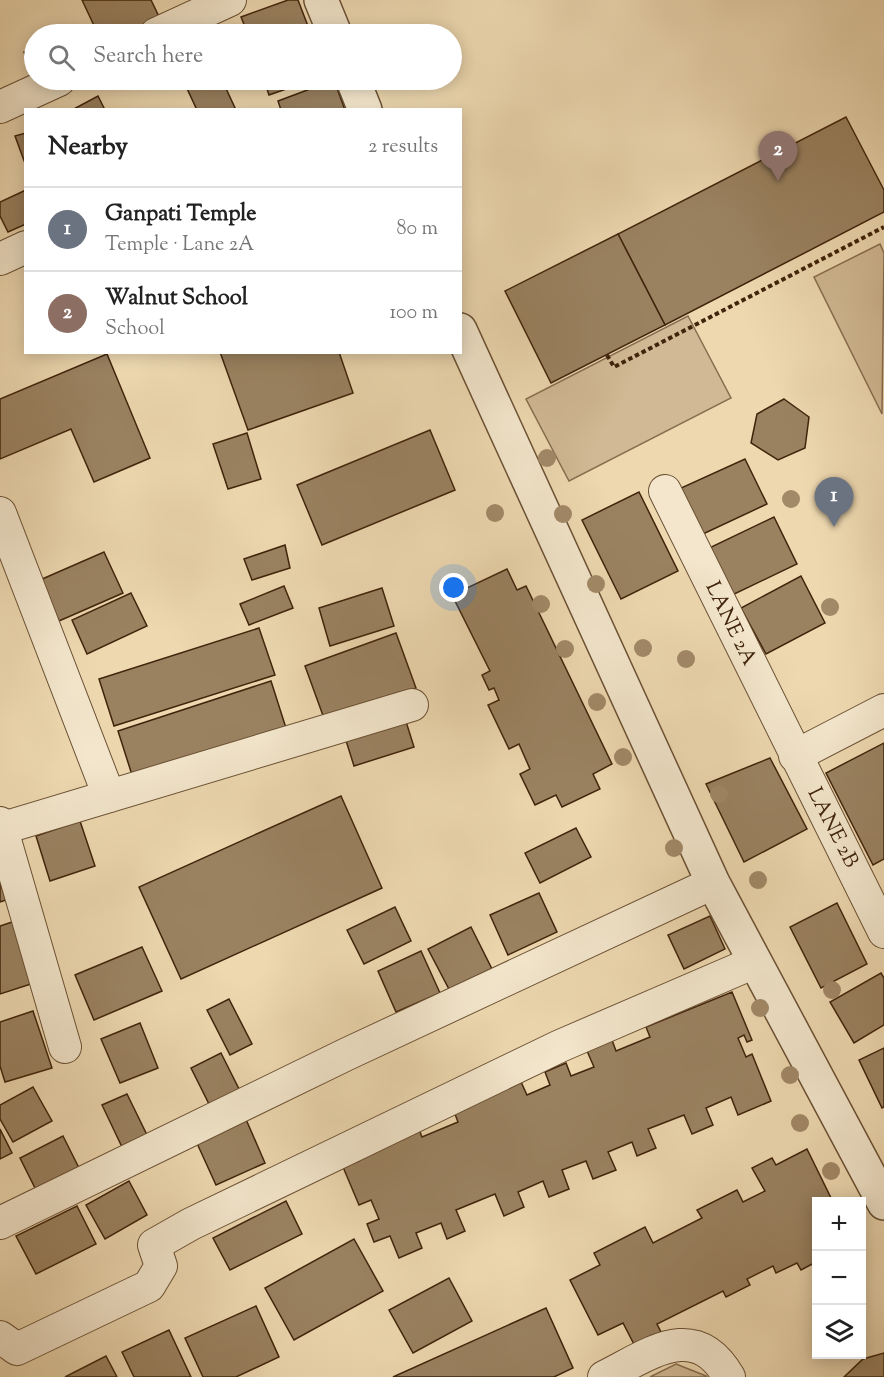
<!DOCTYPE html>
<html lang="en">
<head>
<meta charset="utf-8">
<style>
  :root { --surface:#fff; --page:#f6f6f6; --text:#222; --muted:#767676; --line:#e0e0e0; --accent:#2563eb }
  body { margin:0; font-family:"Sorts Mill Goudy",serif; background:var(--page); color:var(--text) }
  .controls { position:absolute; right:18px; bottom:18px; display:grid; overflow:hidden; border-radius:0px; box-shadow:0 3px 15px #0003 }
  .controls button { width:54px; height:54px; display:grid; place-items:center; padding:0; border:0; border-bottom:2px solid var(--line); background:var(--surface); color:var(--text); font:30px sans-serif }
  .you { position:absolute; left:454px; top:588px; width:21px; height:21px; margin:-15px; border:4px solid #fff; border-radius:50%; background:#1a73e8; box-shadow:0 0 0 9px #1a73e833 }
  .badge { display:grid; place-items:center; width:39px; height:39px; border-radius:50%; background:var(--accent); color:#fff; font-size:20px; font-weight:700 }
  .pin { position:absolute; translate:-50% -50px; filter:drop-shadow(0 2px 3px #0008) }
  .pin::after { content:''; position:absolute; top:32px; width:21px; height:18px; background:inherit; clip-path:polygon(0 0,100% 0,50% 100%) }
  .list { margin:0; padding:0; list-style:none }
  h2 { display:flex; justify-content:space-between; align-items:center; height:78px; margin:0; padding:0 24px; font-size:26px }
  h2 small { font-size:20px; font-weight:400; color:var(--muted) }
  .list li { display:grid; grid-template-columns:39px 1fr auto; gap:18px; align-items:center; box-sizing:border-box; height:84px; padding:0 24px; border-top:2px solid var(--line) }
  .list b { display:block; font-size:22px; white-space:nowrap }
  .list p { margin:0; font-size:20px; white-space:nowrap; color:var(--muted) }
  .list em { font-size:20px; font-style:normal; color:var(--muted) }
  .icon { flex:none; width:33px; height:33px; fill:none; stroke:currentColor; stroke-width:2; stroke-linecap:round; stroke-linejoin:round }
  .map { position:relative; flex:none; width:884px; height:1377px; overflow:hidden }
  .search { position:absolute; background:var(--surface); box-shadow:0 3px 15px #0003; left:24px; top:24px; width:438px; height:66px; display:flex; align-items:center; gap:15px; box-sizing:border-box; padding:0 21px; border-radius:33px; color:var(--muted); font-size:22px }
  .panel { position:absolute; background:var(--surface); box-shadow:0 3px 15px #0003; left:24px; top:108px; width:438px; height:246px; border-radius:0px }
  .map>svg:first-child { display:block }
  .green { fill:#d0b994; stroke:#886e50; stroke-width:1.5 }
  .building { fill:#9a8261; stroke:#40240b; stroke-width:1.5 }
  .lines { fill:none; stroke-linecap:round; stroke-linejoin:round }
  .minor-casing { stroke:#6b5134; stroke-width:34 }
  .tertiary-casing { stroke:#6b5134; stroke-width:36 }
  .path { stroke:#40240b; stroke-width:4; stroke-dasharray:4.5 3; stroke-linecap:butt }
  .minor { stroke:#f3e6cc; stroke-width:32 }
  .tertiary { stroke:#f3e6cc; stroke-width:33 }
  .tree { fill:#a28968 }
  .labels { text-anchor:middle; dominant-baseline:central; stroke-width:5; stroke-linejoin:round; paint-order:stroke }
  .street-label { font-size:21px; fill:#40240b; stroke:#f3e6cc }
</style>
</head>
<body>
<div class="map">
<svg width="884" height="1377" viewBox="0 0 884 1377">
  <rect width="100%" height="100%" fill="#edd8b0"/>
  <filter id="stains"><feTurbulence type="fractalNoise" baseFrequency=".00333" numOctaves="4"/><feColorMatrix values="0 0 0 0 .2 0 0 0 0 .09 0 0 0 0 .02 0 0 0 .5 -.17"/></filter>
  <radialGradient id="worn" r=".72"><stop offset=".6" stop-color="#630" stop-opacity="0"/><stop offset="1" stop-color="#630" stop-opacity=".3"/></radialGradient>
  <g class="green">
    <polygon points="880,244 884,253 882,414 814,277"/>
    <polygon points="688,316 731,398 569,481 526,399"/>
    <polygon points="676,1364 706,1376 707,1377 650,1377"/>
  </g>
  <g class="building">
    <polygon points="82,0 151,0 163,25 144,34 98,34"/>
    <polygon points="288,0 298,0 311,34 248,34 241,17"/>
    <polygon points="77,27 81,34 61,34"/>
    <polygon points="34,47 34,74 24,52"/>
    <polygon points="183,80 222,80 236,110 197,110"/>
    <polygon points="264,80 312,80 269,95"/>
    <polygon points="334,80 345,110 281,110 278,101"/>
    <polygon points="98,96 105,110 72,110"/>
    <polygon points="846,117 884,190 884,212 665,325 618,234"/>
    <polygon points="26,133 26,166 15,136"/>
    <polygon points="26,190 26,224 8,232 0,216 0,202"/>
    <polygon points="618,234 665,325 551,383 505,291"/>
    <polygon points="220,352 339,352 353,393 248,430"/>
    <polygon points="107,354 150,458 94,482 71,429 0,459 0,399"/>
    <polygon points="784,399 809,417 805,448 778,460 751,443 757,414"/>
    <polygon points="430,430 455,490 322,545 297,485"/>
    <polygon points="247,433 261,479 228,489 213,444"/>
    <polygon points="745,459 767,504 703,534 681,488"/>
    <polygon points="639,492 678,571 621,599 582,520"/>
    <polygon points="774,517 797,564 728,597 705,550"/>
    <polygon points="285,545 290,568 252,580 244,559"/>
    <polygon points="104,552 123,593 59,621 40,580"/>
    <polygon points="507,569 517,590 526,586 612,764 593,774 600,789 562,807 556,795 535,805 520,774 530,769 519,744 509,749 488,705 499,700 494,688 489,690 482,675 490,671 452,595"/>
    <polygon points="801,576 825,623 766,654 741,608"/>
    <polygon points="284,586 293,608 249,625 240,604"/>
    <polygon points="382,588 394,626 330,646 319,608"/>
    <polygon points="131,593 147,626 87,654 72,620"/>
    <polygon points="259,628 275,675 114,726 99,679"/>
    <polygon points="396,633 416,688 325,721 305,666"/>
    <polygon points="271,681 286,728 133,778 118,731"/>
    <polygon points="403,712 414,747 354,766 343,731"/>
    <polygon points="884,743 884,859 873,865 826,773"/>
    <polygon points="770,758 807,829 744,862 706,784"/>
    <polygon points="341,796 382,888 181,979 139,887"/>
    <polygon points="80,821 95,866 50,881 36,836"/>
    <polygon points="576,828 591,857 540,883 525,853"/>
    <polygon points="0,881 6,900 0,902"/>
    <polygon points="539,893 557,932 508,955 490,915"/>
    <polygon points="837,903 867,964 821,988 790,927"/>
    <polygon points="395,907 411,941 364,964 347,930"/>
    <polygon points="710,916 725,949 684,969 668,935"/>
    <polygon points="15,921 34,983 0,994 0,926"/>
    <polygon points="471,927 493,971 451,993 428,949"/>
    <polygon points="142,947 162,991 94,1020 75,975"/>
    <polygon points="421,951 440,993 396,1012 378,971"/>
    <polygon points="881,973 884,978 884,1025 854,1043 830,1002"/>
    <polygon points="732,992 752,1040 747,1042 744,1035 738,1038 746,1057 752,1054 771,1101 738,1115 731,1097 706,1108 713,1125 692,1134 684,1115 648,1129 656,1148 637,1156 632,1142 608,1152 616,1170 593,1179 586,1161 562,1170 569,1189 549,1197 543,1181 518,1192 524,1207 504,1216 495,1194 456,1210 465,1231 447,1239 441,1223 416,1233 422,1248 399,1258 390,1236 374,1242 367,1224 379,1219 371,1200 359,1205 343,1167 359,1161 355,1149 417,1124 422,1137 458,1122 453,1109 521,1082 527,1095 550,1085 545,1072 566,1063 571,1076 594,1067 587,1051 612,1040 616,1051 650,1037 646,1027"/>
    <polygon points="229,999 252,1044 230,1055 207,1010"/>
    <polygon points="33,1011 52,1068 5,1082 0,1066 0,1022"/>
    <polygon points="140,1023 158,1068 120,1083 101,1039"/>
    <polygon points="884,1048 884,1107 882,1108 859,1060"/>
    <polygon points="221,1053 240,1091 210,1106 191,1068"/>
    <polygon points="33,1087 52,1121 13,1142 0,1119 0,1105"/>
    <polygon points="127,1094 147,1135 122,1147 102,1105"/>
    <polygon points="245,1117 265,1163 216,1185 195,1139"/>
    <polygon points="0,1129 12,1153 0,1159"/>
    <polygon points="63,1136 83,1176 40,1198 20,1158"/>
    <polygon points="807,1149 833,1202 816,1202 816,1262 801,1270 797,1263 776,1273 773,1266 747,1279 750,1285 726,1297 723,1291 657,1324 664,1338 638,1352 623,1323 598,1335 570,1280 600,1265 594,1253 645,1227 653,1243 702,1218 697,1210 737,1190 743,1202 765,1191 752,1168 772,1158 776,1165"/>
    <polygon points="129,1181 147,1215 105,1239 86,1205"/>
    <polygon points="286,1201 302,1234 230,1270 213,1238"/>
    <polygon points="77,1206 96,1244 36,1274 16,1236"/>
    <polygon points="354,1239 383,1291 294,1340 265,1288"/>
    <polygon points="449,1278 472,1321 413,1353 389,1310"/>
    <polygon points="256,1306 279,1357 236,1377 203,1377 185,1338"/>
    <polygon points="546,1308 573,1368 554,1377 393,1377"/>
    <polygon points="169,1330 191,1377 134,1377 122,1352"/>
    <polygon points="884,1353 884,1377 844,1377 863,1359"/>
    <polygon points="106,1356 117,1377 65,1377"/>
  </g>
  <g class="lines">
    <defs>
      <g id="minor">
        <polyline points="156,34 230,0"/>
        <polyline points="0,107 59,80"/>
        <polyline points="0,259 26,247"/>
        <polyline points="665,491 884,932"/>
        <polyline points="0,513 109,796"/>
        <polyline points="795,756 884,710"/>
        <polyline points="0,823 65,1047"/>
        <polyline points="0,829 412,705"/>
        <polyline points="0,1223 347,1054 713,883"/>
        <polyline points="0,1337 17,1349 149,1286 161,1266 154,1245 191,1224 560,1046 755,962"/>
        <path d="M604,1377C650,1354 695,1318 729,1377"/>
      </g>
      <g id="tertiary">
        <polyline points="321,0 335,34"/>
        <polyline points="353,80 365,110"/>
        <polyline points="460,330 713,883 884,1203"/>
      </g>
    </defs>
    <use href="#minor" class="minor-casing"/>
    <use href="#tertiary" class="tertiary-casing"/>
    <polyline class="path" points="607,355 614,367 884,227"/>
    <use href="#minor" class="minor"/>
    <use href="#tertiary" class="tertiary"/>
  </g>
  <g class="tree">
    <circle cx="547" cy="458" r="9"/>
    <circle cx="791" cy="499" r="9"/>
    <circle cx="495" cy="513" r="9"/>
    <circle cx="563" cy="514" r="9"/>
    <circle cx="596" cy="584" r="9"/>
    <circle cx="541" cy="604" r="9"/>
    <circle cx="830" cy="607" r="9"/>
    <circle cx="643" cy="648" r="9"/>
    <circle cx="565" cy="649" r="9"/>
    <circle cx="686" cy="659" r="9"/>
    <circle cx="597" cy="702" r="9"/>
    <circle cx="623" cy="757" r="9"/>
    <circle cx="719" cy="794" r="9"/>
    <circle cx="674" cy="848" r="9"/>
    <circle cx="758" cy="880" r="9"/>
    <circle cx="832" cy="990" r="9"/>
    <circle cx="760" cy="1008" r="9"/>
    <circle cx="790" cy="1075" r="9"/>
    <circle cx="800" cy="1123" r="9"/>
    <circle cx="831" cy="1171" r="9"/>
  </g>
  <g class="labels">
    <g class="street-label">
      <text transform="translate(730 624) rotate(64)">LANE 2A</text>
      <text transform="translate(832 828) rotate(63)">LANE 2B</text>
    </g>
  </g>
  <rect width="100%" height="100%" filter="url(#stains)"/>
  <rect width="100%" height="100%" fill="url(#worn)"/>
</svg>
<div class="controls">
<button>+</button>
<button>−</button>
<button><svg class="icon" aria-label="layers" viewBox="0 0 24 24"><path d="M12 4l9 5-9 5-9-5zM3 14l9 5 9-5"/></svg></button>
</div>
<div class="you"></div>
<div class="pin badge" style="left:834px;top:527px;background:#6b7280">1</div>
<div class="pin badge" style="left:778px;top:181px;background:#8d6e63">2</div>
<div class="search"><svg class="icon" aria-label="search" viewBox="0 0 24 24"><circle cx="10" cy="10" r="6"/><path d="M15 15l6 6"/></svg>Search here</div>
<section class="panel">
<h2>Nearby<small>2 results</small></h2>
<ul class="list">
<li><span class="badge" style="background:#6b7280">1</span><div><b>Ganpati Temple</b><p>Temple · Lane 2A</p></div><em>80 m</em></li>
<li><span class="badge" style="background:#8d6e63">2</span><div><b>Walnut School</b><p>School</p></div><em>100 m</em></li>
</ul>
</section>
</div>
</body>
</html>
